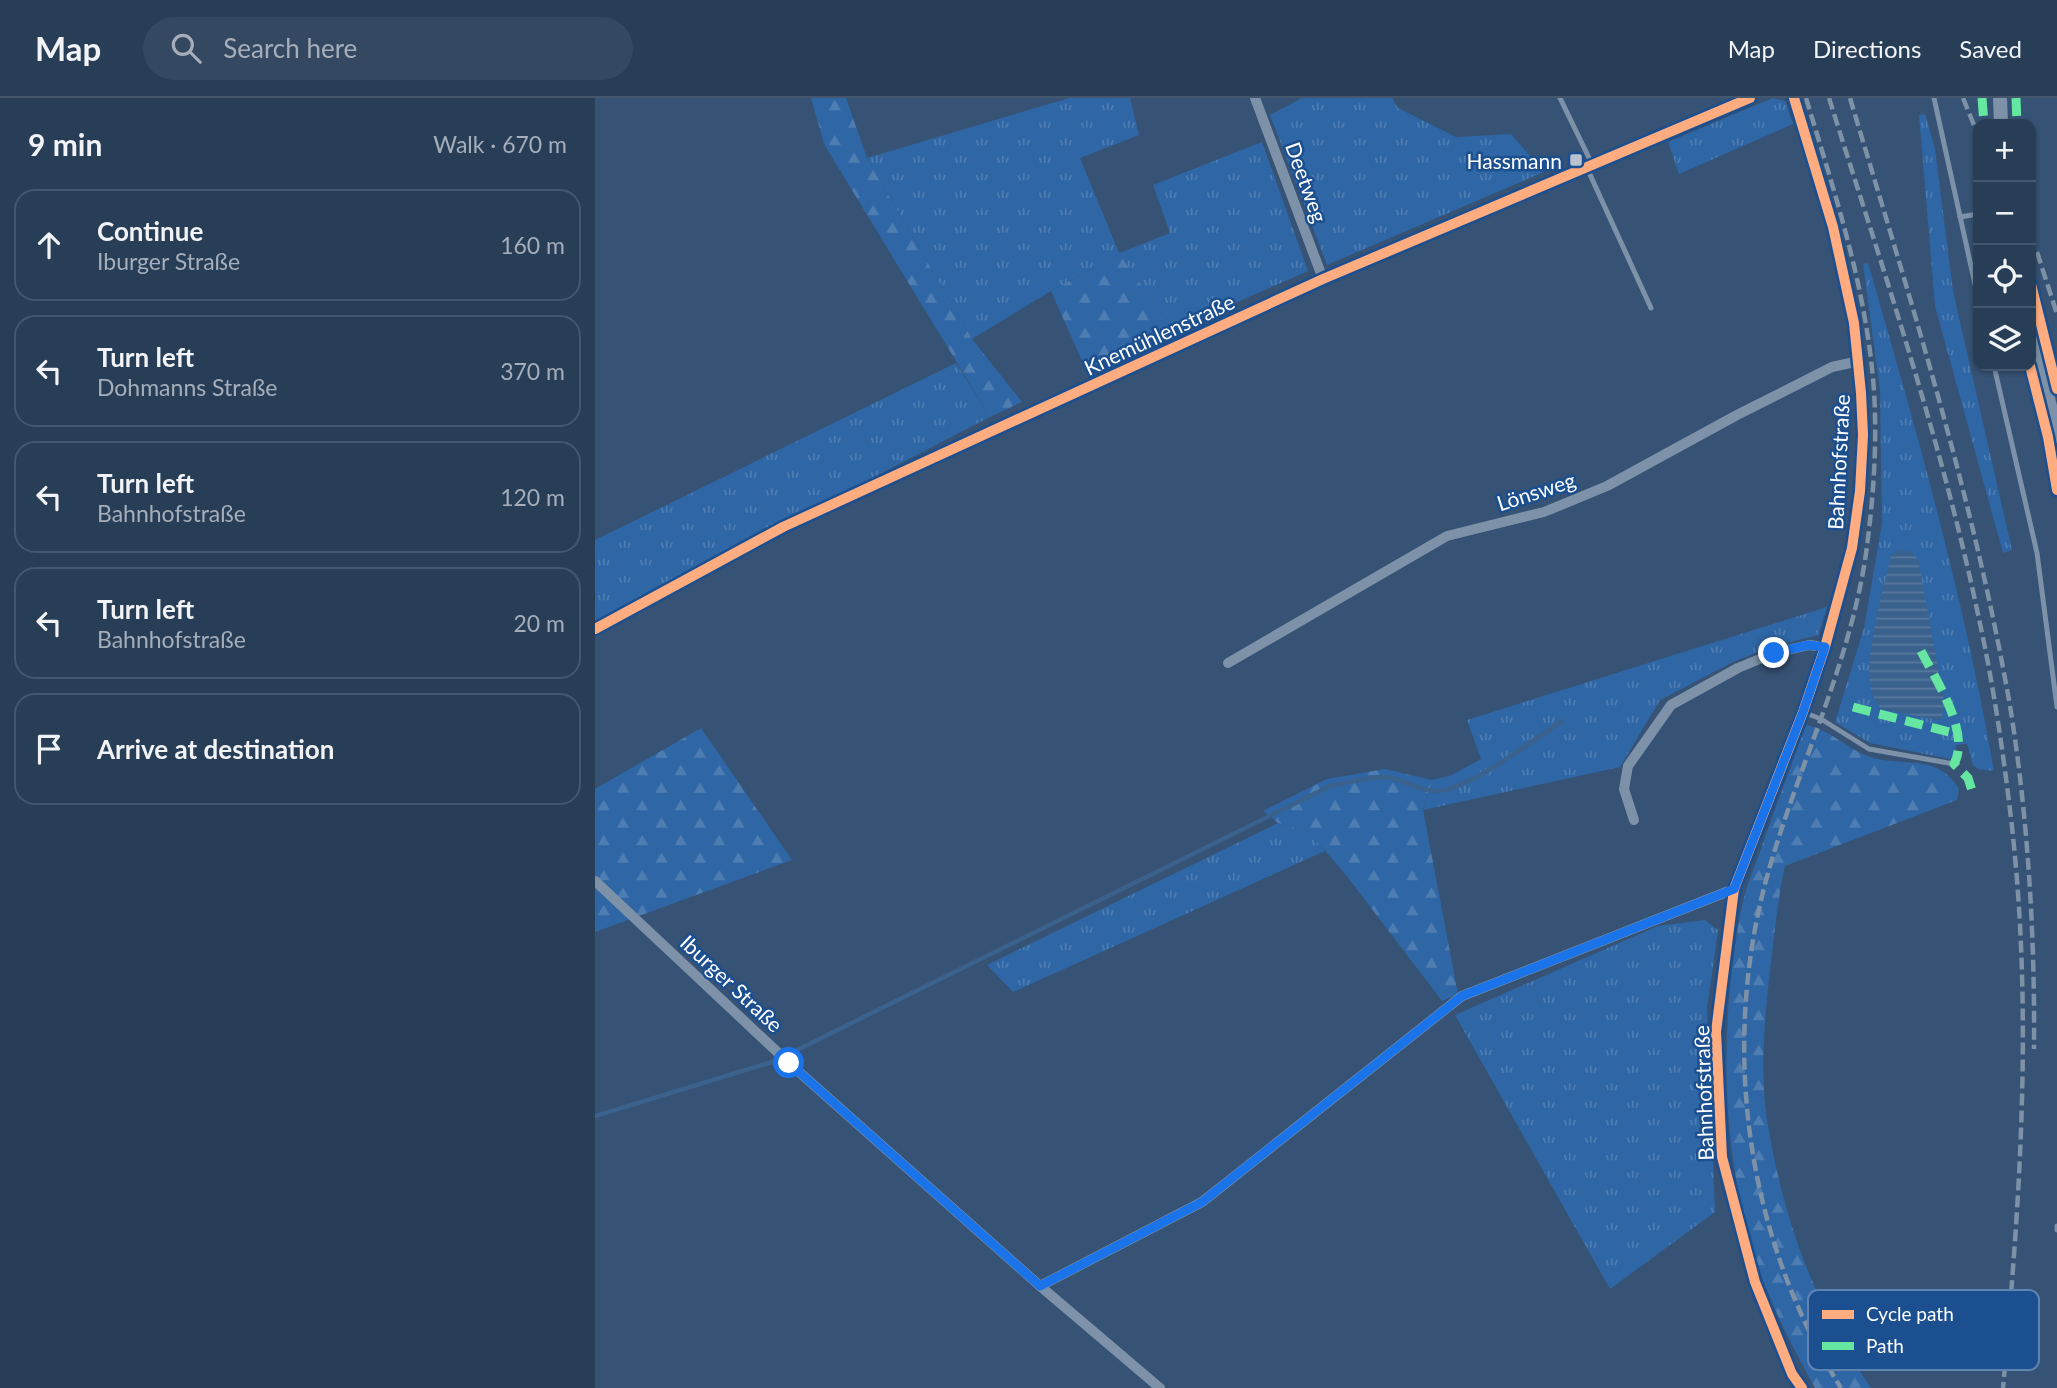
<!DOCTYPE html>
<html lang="en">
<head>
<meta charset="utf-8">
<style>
  :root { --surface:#283e57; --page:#344961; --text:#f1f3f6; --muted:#a5aeba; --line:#44576d }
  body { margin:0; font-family:Lato,sans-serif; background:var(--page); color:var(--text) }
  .controls { position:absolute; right:21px; top:21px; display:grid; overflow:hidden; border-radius:14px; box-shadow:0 2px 5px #0004 }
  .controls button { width:63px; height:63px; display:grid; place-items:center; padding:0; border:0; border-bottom:2px solid var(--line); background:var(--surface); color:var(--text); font:35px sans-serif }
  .stop { position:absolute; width:21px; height:21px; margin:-16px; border:5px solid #1a73e8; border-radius:50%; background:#fff }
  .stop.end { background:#1a73e8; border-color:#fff; box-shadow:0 2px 7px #0008 }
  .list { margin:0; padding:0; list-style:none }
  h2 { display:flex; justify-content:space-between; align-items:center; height:91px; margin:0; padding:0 28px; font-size:30px }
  h2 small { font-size:23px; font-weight:400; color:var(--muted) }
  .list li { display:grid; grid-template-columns:46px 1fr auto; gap:21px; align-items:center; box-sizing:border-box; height:112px; margin:0 14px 14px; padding:0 14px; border:2px solid var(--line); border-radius:21px }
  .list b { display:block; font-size:26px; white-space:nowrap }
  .list p { margin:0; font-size:23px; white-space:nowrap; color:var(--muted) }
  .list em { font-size:23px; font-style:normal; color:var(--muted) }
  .icon { flex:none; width:38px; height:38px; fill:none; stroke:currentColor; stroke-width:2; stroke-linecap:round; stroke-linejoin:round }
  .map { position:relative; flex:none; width:1462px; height:1290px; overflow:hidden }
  header { display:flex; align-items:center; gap:42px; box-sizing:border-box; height:98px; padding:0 35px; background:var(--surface); border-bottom:2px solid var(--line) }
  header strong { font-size:33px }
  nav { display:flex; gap:38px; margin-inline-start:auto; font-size:24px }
  .search { width:490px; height:63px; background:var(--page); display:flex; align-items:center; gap:18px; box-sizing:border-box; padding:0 24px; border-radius:38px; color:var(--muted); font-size:26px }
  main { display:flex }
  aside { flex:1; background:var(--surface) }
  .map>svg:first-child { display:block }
  .grass { fill:url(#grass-tufts) }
  .forest { fill:url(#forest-firs) }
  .water { fill:url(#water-rules) }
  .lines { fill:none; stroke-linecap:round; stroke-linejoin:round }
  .stream { stroke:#3b618d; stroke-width:4.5 }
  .service { stroke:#7d92a8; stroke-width:5 }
  .minor { stroke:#7d92a8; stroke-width:10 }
  .tertiary { stroke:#7d92a8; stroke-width:14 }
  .rail { stroke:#7e92a7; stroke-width:4.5; stroke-dasharray:12 5; stroke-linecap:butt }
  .quiet { stroke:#66e7a1; stroke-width:9; stroke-dasharray:18 9; stroke-linecap:butt }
  .cycleway-casing { stroke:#1b4f8f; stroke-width:15 }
  .cycleway { stroke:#ffac80; stroke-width:10 }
  .route { stroke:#1a73e8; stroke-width:9 }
  .poi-dot { fill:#b9c2ce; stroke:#1b4f8f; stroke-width:2.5 }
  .labels { text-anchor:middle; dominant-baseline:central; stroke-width:5; stroke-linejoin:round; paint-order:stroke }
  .poi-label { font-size:21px; fill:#fff; stroke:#1b4f8f; text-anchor:end }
  .street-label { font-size:21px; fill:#fff; stroke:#1b4f8f }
  .key { fill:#1b4f8f; stroke:#5f84b1; stroke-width:2 }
  .key-label { font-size:19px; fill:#fff }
</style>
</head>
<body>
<header>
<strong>Map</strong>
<div class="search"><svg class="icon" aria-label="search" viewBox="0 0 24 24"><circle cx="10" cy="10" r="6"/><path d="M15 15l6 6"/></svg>Search here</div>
<nav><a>Map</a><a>Directions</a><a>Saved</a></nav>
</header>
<main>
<aside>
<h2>9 min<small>Walk · 670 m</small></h2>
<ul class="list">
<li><svg class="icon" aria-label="ahead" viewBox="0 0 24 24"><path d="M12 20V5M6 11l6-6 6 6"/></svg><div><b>Continue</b><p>Iburger Straße</p></div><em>160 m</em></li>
<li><svg class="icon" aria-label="left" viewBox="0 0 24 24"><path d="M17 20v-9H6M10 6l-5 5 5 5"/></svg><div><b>Turn left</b><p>Dohmanns Straße</p></div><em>370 m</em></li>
<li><svg class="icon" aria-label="left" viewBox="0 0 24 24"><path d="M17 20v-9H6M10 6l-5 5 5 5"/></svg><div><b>Turn left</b><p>Bahnhofstraße</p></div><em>120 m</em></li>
<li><svg class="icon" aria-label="left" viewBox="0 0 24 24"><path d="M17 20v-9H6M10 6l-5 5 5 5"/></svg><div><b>Turn left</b><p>Bahnhofstraße</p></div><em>20 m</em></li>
<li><svg class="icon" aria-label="arrive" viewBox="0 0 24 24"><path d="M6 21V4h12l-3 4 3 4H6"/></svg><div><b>Arrive at destination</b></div></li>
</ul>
</aside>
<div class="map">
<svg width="1462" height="1290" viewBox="0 0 1462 1290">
  <defs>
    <pattern id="grass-tufts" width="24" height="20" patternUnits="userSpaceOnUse" patternTransform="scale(1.75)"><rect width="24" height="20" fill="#2f66a5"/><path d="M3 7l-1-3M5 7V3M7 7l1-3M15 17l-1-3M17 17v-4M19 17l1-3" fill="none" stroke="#4e7db2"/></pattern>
    <pattern id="forest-firs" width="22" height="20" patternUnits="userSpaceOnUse" patternTransform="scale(1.75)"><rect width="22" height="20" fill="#2f66a5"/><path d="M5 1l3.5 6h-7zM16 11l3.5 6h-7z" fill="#4e7db2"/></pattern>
    <pattern id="water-rules" width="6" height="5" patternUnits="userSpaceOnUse" patternTransform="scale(1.75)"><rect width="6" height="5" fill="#3b618d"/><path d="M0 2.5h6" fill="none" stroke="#58799e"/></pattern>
  </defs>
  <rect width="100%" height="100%" fill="#365274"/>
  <g class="grass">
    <polygon points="474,0 535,0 544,37 485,60 524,155 575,135 558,87 667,44 713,173 579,232 524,156 456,193 377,241 272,60"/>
    <polygon points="707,0 797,0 803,10 861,39 916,36 949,74 732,167 675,17"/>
    <polygon points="1178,0 1190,3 1198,26 1084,76 1073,44"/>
    <polygon points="1330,16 1340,51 1358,193 1417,452 1408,455 1340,208 1324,17"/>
    <path d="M1273,165C1322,333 1369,500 1399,673L1383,671L1378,667L1372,646L1361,647L1360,655L1355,661L1275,645L1240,624L1269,530L1287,425L1285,292L1268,166Z"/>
    <polygon points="361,265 395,319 0,523 0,442"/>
    <polygon points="1232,509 1223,537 1176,549 1138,564 1065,602 1025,669 828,712 837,682 857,677 886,661 872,622"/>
    <polygon points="683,725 713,733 730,753 418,894 392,867"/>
    <polygon points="1110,822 1123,832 1112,911 1120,1114 1015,1191 860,917 1063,828"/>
  </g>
  <g class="forest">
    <polygon points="216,0 251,0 272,60 377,241 427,304 395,319 229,46"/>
    <polygon points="524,156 579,232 491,272 456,193"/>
    <path d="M1211,627C1237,633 1247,647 1270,657C1303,671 1342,653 1364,691L1362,702L1190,768C1183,800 1180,832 1176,864C1171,906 1167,948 1169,991C1170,1014 1175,1038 1179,1060C1197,1144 1227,1219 1276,1290H1220C1201,1256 1183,1221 1169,1185C1124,1064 1123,932 1147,807C1152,785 1162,763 1169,742C1183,703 1197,665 1211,627Z"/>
    <polygon points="106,630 197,762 0,834 0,691"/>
    <polygon points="790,671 837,682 828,712 863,896 847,903 751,777 713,733 683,725 668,713 732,681"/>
  </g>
  <path class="water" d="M1303,452L1315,453L1323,461L1350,607L1346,621L1342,622L1287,611C1258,588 1289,491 1296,458Z"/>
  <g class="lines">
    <g class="stream">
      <path d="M196,955L735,688C752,685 771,679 789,679C806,679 822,693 840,693C872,694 939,641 967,623"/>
      <polyline points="0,1018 177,964"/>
    </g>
    <g class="service">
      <polyline points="965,0 997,66"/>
      <polyline points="1339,0 1383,200"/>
      <polyline points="992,70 1056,210"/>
      <polyline points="1365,119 1383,116"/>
      <polyline points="1399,268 1442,455 1462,609"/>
      <polyline points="1208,614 1226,621 1274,651 1359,666"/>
      <polyline points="1462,1132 1462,1128"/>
    </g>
    <g class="minor">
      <polyline points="660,0 728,181"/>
      <polyline points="1199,0 1238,129 1259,225 1266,295 1268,337 1265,393 1257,450 1230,549 1208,614 1139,791 1121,934 1127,1059 1160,1184 1197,1276 1207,1290"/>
      <polyline points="0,531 188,429 728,181 1155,0"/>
      <polyline points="633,565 852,438 949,414 1012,388 1142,317 1237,269 1264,263"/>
      <polyline points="1039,722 1029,691 1033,668 1076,607 1143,570 1179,555 1214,547 1230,549"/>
      <polyline points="0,783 194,965 445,1188 565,1290"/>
      <polyline points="445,1188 607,1104 867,898 1139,791"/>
    </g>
    <g class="tertiary">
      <polyline points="1405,0 1406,26"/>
      <polyline points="1436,227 1462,338"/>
    </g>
    <g class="rail">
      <path d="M1211,0C1240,96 1272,192 1279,293C1282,342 1279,392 1273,440C1260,555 1207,658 1175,768C1124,942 1149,1136 1246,1290"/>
      <path d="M1234,0C1288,172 1347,344 1384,521C1399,589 1409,660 1417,729C1438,920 1425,1101 1408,1290"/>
      <path d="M1255,0C1315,201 1379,401 1415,608C1433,718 1440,839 1439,951"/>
      <polyline points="1368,0 1383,37"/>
      <polyline points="1442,154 1462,216"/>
    </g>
    <g class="quiet">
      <polyline points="1387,0 1389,26"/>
      <polyline points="1421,0 1422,26"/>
      <path d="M1326,553C1341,582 1376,635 1359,666L1373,680L1379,699"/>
      <polyline points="1258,609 1362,636"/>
    </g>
    <defs>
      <g id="cycleway">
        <polyline points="1199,0 1238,129 1259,225 1266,295 1268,337 1265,393 1257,450 1230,549 1208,614 1139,791 1121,934 1127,1059 1160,1184 1197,1276 1207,1290"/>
        <polyline points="1436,186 1462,291"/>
        <polyline points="1435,268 1453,339 1462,392"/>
        <polyline points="0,531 188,429 728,181 1155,0"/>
      </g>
    </defs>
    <use href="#cycleway" class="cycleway-casing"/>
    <use href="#cycleway" class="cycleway"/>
  </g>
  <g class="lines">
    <polyline class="route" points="194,965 445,1188 607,1104 867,898 1139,791 1208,614 1230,549 1213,547 1179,555"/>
  </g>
  <rect class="poi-dot" x="974" y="55" width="14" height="14" rx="3.5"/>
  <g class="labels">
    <g class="poi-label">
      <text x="967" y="62">Hassmann</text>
    </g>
    <g class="street-label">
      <text transform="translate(712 84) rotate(70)">Deetweg</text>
      <text transform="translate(564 236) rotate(-25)">Knemühlenstraße</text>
      <text transform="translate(1243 364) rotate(-87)">Bahnhofstraße</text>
      <text transform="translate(941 393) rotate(-18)">Lönsweg</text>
      <text transform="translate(137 885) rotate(43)">Iburger Straße</text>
      <text transform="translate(1108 995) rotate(-92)">Bahnhofstraße</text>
    </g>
  </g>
  <rect x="1213" y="1192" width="231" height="80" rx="10" class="key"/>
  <rect x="1227" y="1212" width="32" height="9" fill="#ffac80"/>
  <rect x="1227" y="1244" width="32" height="8" fill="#66e7a1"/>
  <g class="key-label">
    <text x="1271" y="1223">Cycle path</text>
    <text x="1271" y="1255">Path</text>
  </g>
</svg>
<div class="controls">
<button>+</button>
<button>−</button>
<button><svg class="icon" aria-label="locate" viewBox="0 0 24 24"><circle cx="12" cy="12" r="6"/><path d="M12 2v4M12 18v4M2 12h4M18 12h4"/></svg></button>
<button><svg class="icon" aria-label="layers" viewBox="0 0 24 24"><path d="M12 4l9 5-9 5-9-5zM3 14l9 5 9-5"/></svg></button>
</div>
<div class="stop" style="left:194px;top:965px"></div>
<div class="stop end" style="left:1179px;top:555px"></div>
</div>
</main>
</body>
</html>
